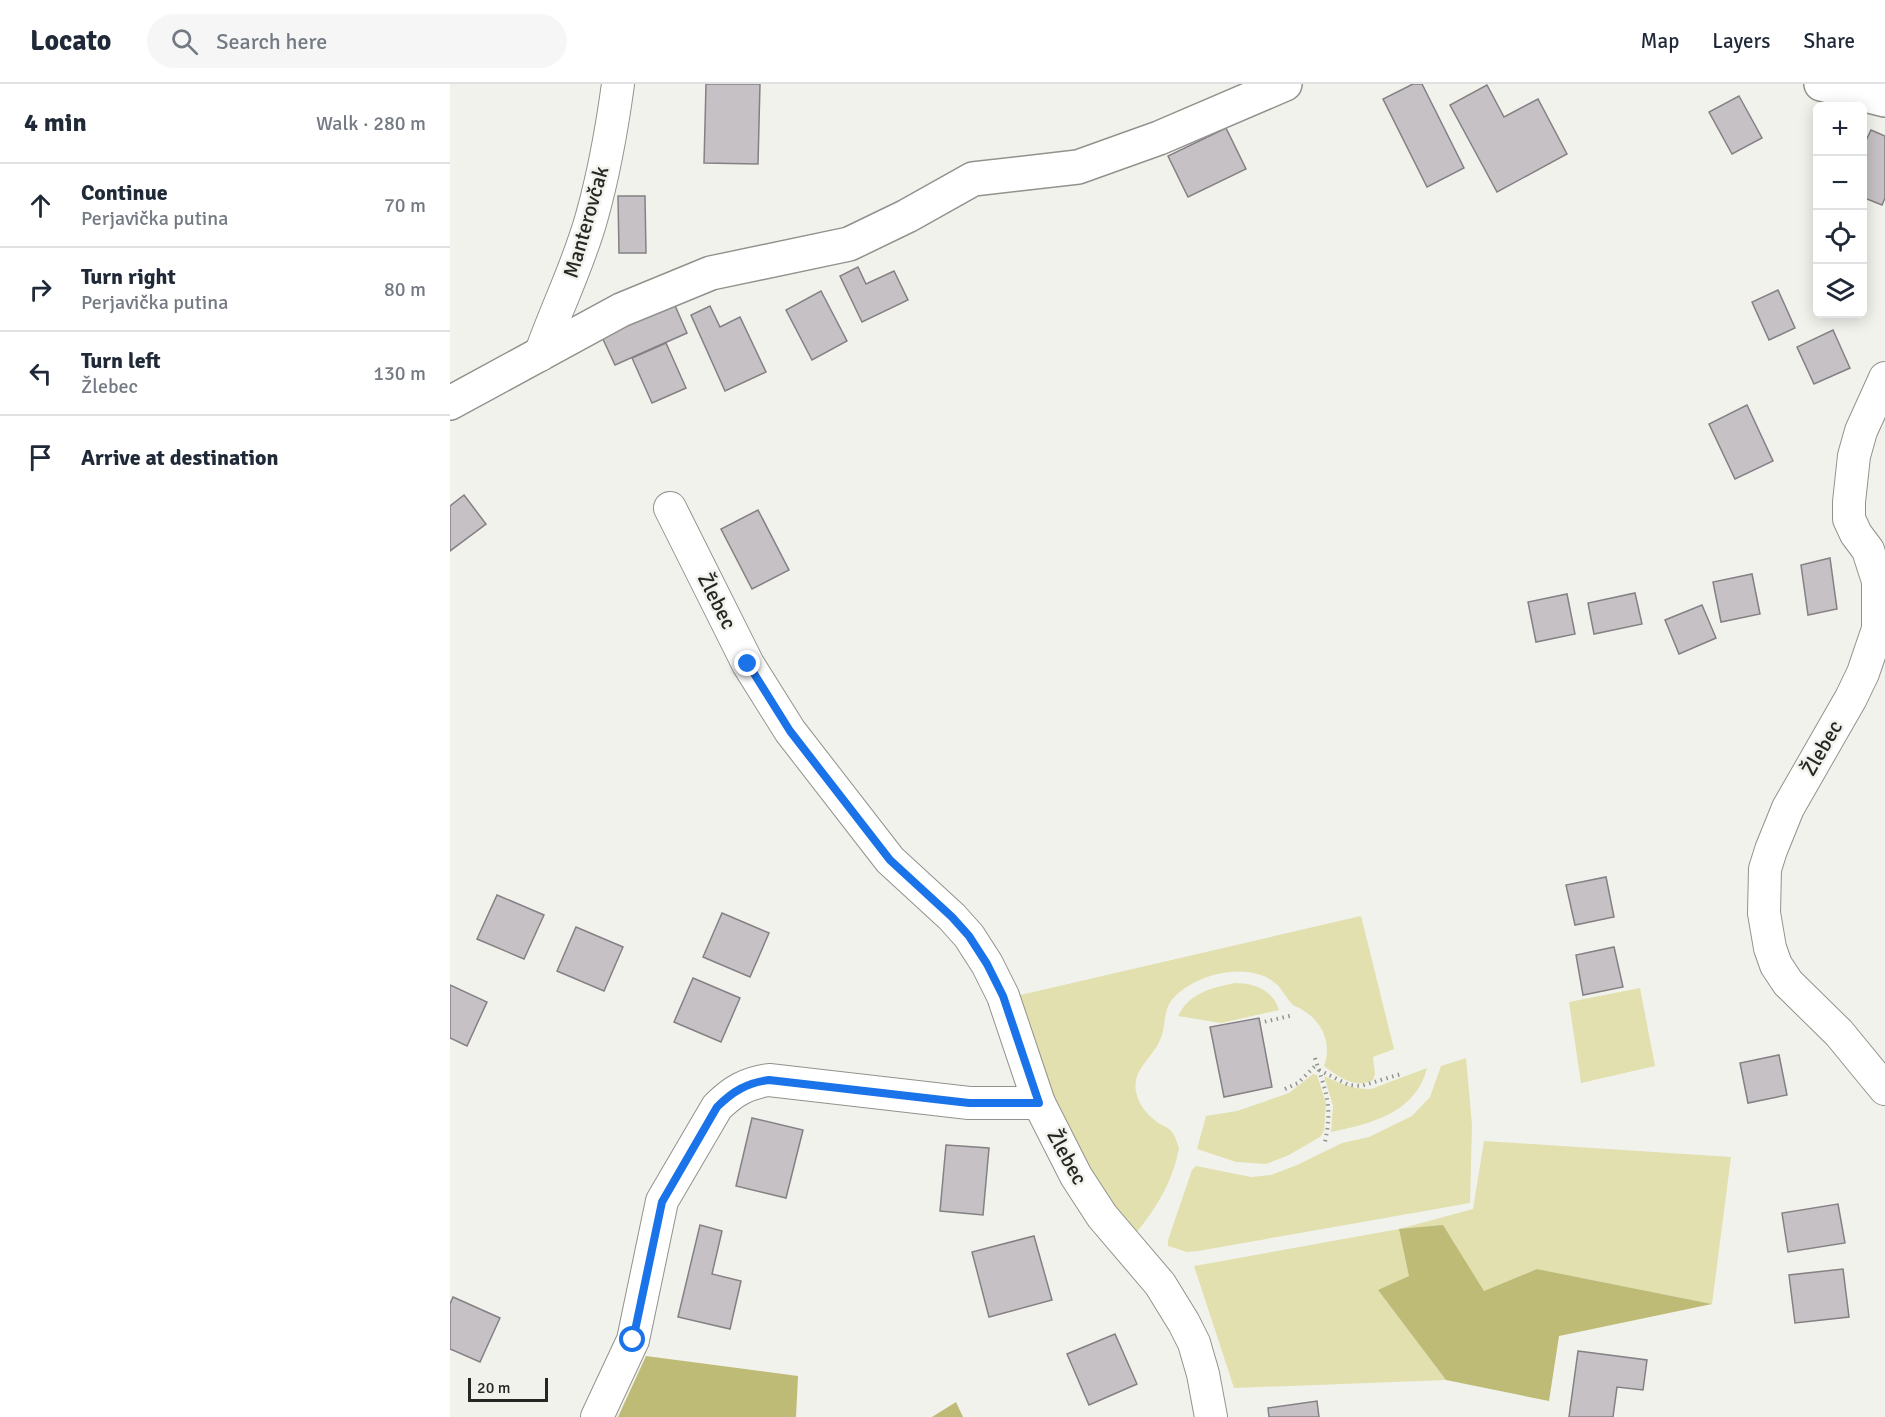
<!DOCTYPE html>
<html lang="en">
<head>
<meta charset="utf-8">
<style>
  :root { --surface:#fff; --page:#f6f6f7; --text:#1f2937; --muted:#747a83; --line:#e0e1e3 }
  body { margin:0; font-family:Signika,sans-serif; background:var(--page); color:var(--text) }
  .controls { position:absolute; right:18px; top:18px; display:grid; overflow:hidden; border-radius:9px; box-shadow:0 3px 15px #0003 }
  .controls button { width:54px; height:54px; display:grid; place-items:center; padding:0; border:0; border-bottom:2px solid var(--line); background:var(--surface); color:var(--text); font:30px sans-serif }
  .scale { position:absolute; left:18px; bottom:15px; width:80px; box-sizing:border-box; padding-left:6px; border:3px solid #262624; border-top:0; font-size:16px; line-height:21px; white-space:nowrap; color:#262624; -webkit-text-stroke:4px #f2f2ed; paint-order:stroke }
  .stop { position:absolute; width:18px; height:18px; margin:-14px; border:4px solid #1a73e8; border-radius:50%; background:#fff }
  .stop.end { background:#1a73e8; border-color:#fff; box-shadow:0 2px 6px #0008 }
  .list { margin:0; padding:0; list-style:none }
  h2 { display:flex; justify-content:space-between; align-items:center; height:78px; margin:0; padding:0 24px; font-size:26px }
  h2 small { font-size:20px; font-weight:400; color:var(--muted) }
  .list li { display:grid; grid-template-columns:39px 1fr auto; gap:18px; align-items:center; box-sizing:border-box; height:84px; padding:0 24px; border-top:2px solid var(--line) }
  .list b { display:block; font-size:22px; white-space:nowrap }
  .list p { margin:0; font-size:20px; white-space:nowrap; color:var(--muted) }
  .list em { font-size:20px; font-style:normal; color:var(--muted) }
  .icon { flex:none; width:33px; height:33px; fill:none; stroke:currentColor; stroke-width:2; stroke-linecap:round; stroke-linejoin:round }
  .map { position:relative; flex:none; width:1435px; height:1333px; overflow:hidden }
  header { display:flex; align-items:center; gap:36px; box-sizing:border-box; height:84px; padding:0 30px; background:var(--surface); border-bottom:2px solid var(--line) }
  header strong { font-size:28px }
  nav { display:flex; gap:33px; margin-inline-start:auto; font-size:21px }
  .search { width:420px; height:54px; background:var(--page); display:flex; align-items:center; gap:15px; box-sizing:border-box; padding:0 21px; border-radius:33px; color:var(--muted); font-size:22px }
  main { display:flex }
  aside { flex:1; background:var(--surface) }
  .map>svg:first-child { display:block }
  .green { fill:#e1e0ae }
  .forest { fill:#bebb76 }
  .building { fill:#c5c1c4; stroke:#848084; stroke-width:1.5 }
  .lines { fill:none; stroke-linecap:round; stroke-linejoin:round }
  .street-casing { stroke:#92928d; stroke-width:34 }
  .secondary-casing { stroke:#92928d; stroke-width:36 }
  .path { stroke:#93938f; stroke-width:4; stroke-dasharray:1.5 4.5; stroke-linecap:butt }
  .street { stroke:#fff; stroke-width:32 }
  .secondary { stroke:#fff; stroke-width:33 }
  .route { stroke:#1a73e8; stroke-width:8 }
  .labels { text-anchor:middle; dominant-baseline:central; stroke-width:5; stroke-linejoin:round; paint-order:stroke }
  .street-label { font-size:21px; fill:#262624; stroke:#f2f2ed }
</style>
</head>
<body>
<header>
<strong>Locato</strong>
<div class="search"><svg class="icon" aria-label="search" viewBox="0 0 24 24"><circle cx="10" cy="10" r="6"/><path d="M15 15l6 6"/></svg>Search here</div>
<nav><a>Map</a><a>Layers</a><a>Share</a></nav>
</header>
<main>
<aside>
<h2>4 min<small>Walk · 280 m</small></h2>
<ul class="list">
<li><svg class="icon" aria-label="ahead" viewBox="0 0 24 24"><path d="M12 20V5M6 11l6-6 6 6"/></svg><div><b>Continue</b><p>Perjavička putina</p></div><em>70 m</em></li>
<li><svg class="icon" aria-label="right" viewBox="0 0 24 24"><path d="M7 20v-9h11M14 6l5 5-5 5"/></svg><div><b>Turn right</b><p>Perjavička putina</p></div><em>80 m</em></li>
<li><svg class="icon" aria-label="left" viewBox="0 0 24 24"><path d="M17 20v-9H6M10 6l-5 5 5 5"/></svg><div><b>Turn left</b><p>Žlebec</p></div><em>130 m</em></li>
<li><svg class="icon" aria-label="arrive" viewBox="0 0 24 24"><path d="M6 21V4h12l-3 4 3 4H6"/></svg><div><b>Arrive at destination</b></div></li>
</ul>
</aside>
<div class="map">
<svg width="1435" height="1333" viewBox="0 0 1435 1333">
  <rect width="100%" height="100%" fill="#f2f2ed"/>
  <g class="green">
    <path d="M911,832L944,965L923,973L925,990L923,996C905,1005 889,993 874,982C882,961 873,938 854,927C851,924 845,923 842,920C836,914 832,904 825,899C798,876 742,890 721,917C713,928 716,944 710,956C702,975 682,985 686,1008C689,1022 698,1032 710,1040C714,1042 719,1044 721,1047C725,1051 727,1058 729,1064C723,1097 707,1123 687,1148L675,1143L639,1086L604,1021L566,912Z"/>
    <path d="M785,899C804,899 823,906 829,926L771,939L728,932C739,909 761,904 785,899Z"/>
    <polygon points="1190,904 1205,982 1131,999 1119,918"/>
    <polygon points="1016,974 1022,1041 1020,1119 748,1167 737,1168 718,1162 718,1156 742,1086 746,1082 801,1093 821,1091 847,1081 892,1059 919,1053 962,1032 980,1013 991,982"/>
    <path d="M977,984C966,1029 920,1040 881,1048L883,1022L874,992C889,999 904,1006 921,1005Z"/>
    <polygon points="863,990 867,991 876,1019 874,1047 870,1053 839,1071 816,1080 786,1078 747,1065 756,1032 787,1027 839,1009"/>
    <polygon points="1034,1057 1281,1073 1262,1220 1087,1185 1034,1207 993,1142 959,1192 929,1207 996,1296 784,1304 744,1182 949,1145 1023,1125"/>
  </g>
  <g class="forest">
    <polygon points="993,1141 1034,1207 1087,1185 1262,1220 1109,1252 1099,1317 996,1296 928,1206 959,1192 949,1145"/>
    <polygon points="196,1272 348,1292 346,1333 168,1333"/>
    <polygon points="506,1318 513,1333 482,1333"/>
  </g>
  <g class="building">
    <polygon points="256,0 310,0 308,80 254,79"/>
    <polygon points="963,0 972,0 1014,84 977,103 933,15"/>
    <polygon points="1037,1 1054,33 1088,15 1117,70 1047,108 1000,21"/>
    <polygon points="1289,12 1312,54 1282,70 1259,28"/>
    <polygon points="776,44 796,85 738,113 718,72"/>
    <polygon points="1421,46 1435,52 1435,114 1432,121 1412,113 1412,65"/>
    <polygon points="168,112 195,112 196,169 169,169"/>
    <polygon points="408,183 416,200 444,187 458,216 412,238 390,192"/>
    <polygon points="1328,206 1345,244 1319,256 1302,218"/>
    <polygon points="371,207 397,257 362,276 336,226"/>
    <polygon points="223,217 237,249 165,281 150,249"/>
    <polygon points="260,222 270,243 290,233 316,288 275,307 241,231"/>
    <polygon points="1383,246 1400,284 1364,300 1347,263"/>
    <polygon points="216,259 236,304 202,319 182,274"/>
    <polygon points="1297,321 1323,377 1285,395 1259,340"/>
    <polygon points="14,411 36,440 0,467 0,422"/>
    <polygon points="308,426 339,486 302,505 271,445"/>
    <polygon points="1380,474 1387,525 1358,531 1351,481"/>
    <polygon points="1302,490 1310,530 1271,538 1263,498"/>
    <polygon points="1185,509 1192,540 1144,550 1138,519"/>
    <polygon points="1117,510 1125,550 1086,558 1078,518"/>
    <polygon points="1252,521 1266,554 1229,570 1215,536"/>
    <polygon points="1156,793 1164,833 1125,841 1116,801"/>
    <polygon points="47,811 94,831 74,875 27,855"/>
    <polygon points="272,829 319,849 300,893 253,873"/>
    <polygon points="126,843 173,863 154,907 107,887"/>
    <polygon points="1164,863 1173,903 1133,911 1126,871"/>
    <polygon points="243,894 290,914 271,958 224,938"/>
    <polygon points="0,901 37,918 17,962 0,954"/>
    <polygon points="809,934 822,1003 774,1013 760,943"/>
    <polygon points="1329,971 1337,1011 1298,1019 1290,979"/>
    <polygon points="302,1034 353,1046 336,1114 286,1102"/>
    <polygon points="496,1061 539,1064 533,1131 490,1127"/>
    <polygon points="1388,1120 1395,1159 1338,1168 1332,1129"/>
    <polygon points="250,1141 272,1147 262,1190 291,1197 280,1245 228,1233"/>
    <polygon points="584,1152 602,1216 539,1233 522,1168"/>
    <polygon points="1393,1185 1399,1233 1345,1239 1339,1191"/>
    <polygon points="3,1213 50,1234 30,1278 0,1265 0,1220"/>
    <polygon points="665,1250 687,1300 639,1321 617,1270"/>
    <polygon points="1128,1267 1197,1276 1193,1306 1167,1303 1163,1333 1119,1333"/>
    <polygon points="867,1317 869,1333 819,1333 818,1324"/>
  </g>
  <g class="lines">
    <defs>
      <g id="street">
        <path d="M90,271C106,225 129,180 142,132C154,89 162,44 168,0"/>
        <polyline points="1435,294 1411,347 1404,372 1399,418 1399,435 1406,450 1418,466 1428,497 1428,545 1413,589 1401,614 1338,724 1321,766 1315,785 1314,829 1320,864 1326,881 1338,899 1389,949 1435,1005"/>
        <polyline points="220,424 298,580 340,647 440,776 502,833 519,852 537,880 553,912 589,1019 626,1092 652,1132 710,1200 734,1239 744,1259 753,1290 761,1333"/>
        <path d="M147,1333L183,1256L212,1117L267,1023C283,1007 297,999 319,996L519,1019H589"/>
      </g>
      <g id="secondary">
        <polyline points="1371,0 1435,16"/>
        <polyline points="0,319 171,226 261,189 399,160 457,132 523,95 628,83 709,54 835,0"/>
      </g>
    </defs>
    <use href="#street" class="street-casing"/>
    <use href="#secondary" class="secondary-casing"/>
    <g class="path">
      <polyline points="809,939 844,931"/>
      <path d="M865,974C876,1009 883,1021 875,1058"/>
      <polyline points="869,986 899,1001 911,1002 951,990"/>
      <polyline points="835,1005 848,999 867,980"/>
    </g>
    <use href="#street" class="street"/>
    <use href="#secondary" class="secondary"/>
  </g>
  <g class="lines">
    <path class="route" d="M183,1256L212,1118L267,1023C283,1007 297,999 319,996L519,1019H589L553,912L537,880L519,852L502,833L440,776L340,647L298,580"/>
  </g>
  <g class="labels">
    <g class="street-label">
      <text transform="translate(136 138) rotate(-74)">Manterovčak</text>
      <text transform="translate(267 517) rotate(63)">Žlebec</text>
      <text transform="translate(1372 664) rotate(-60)">Žlebec</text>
      <text transform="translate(617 1073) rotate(61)">Žlebec</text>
    </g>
  </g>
</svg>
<div class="controls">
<button>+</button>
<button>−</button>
<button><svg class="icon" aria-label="locate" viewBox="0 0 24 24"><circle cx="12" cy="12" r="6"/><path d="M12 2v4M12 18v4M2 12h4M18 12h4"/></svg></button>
<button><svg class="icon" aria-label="layers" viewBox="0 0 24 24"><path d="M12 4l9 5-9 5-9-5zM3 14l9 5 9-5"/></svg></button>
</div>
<div class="scale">20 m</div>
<div class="stop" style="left:183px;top:1256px"></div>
<div class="stop end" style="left:298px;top:580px"></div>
</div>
</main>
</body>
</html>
